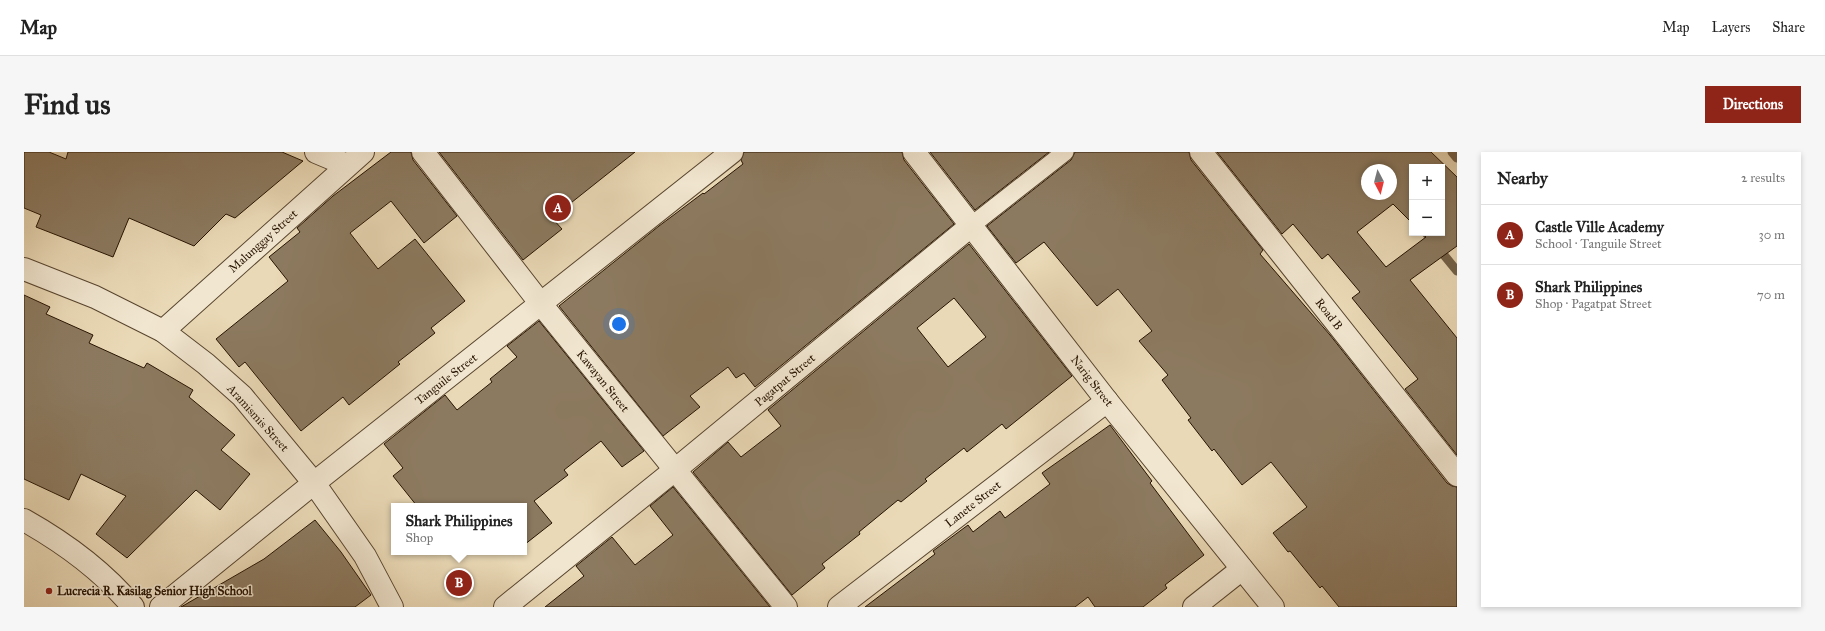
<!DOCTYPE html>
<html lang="en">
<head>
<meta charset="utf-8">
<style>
  :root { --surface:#fff; --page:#f6f6f6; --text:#222; --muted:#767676; --line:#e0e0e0; --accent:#8f2418 }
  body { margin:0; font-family:"IM FELL Great Primer",serif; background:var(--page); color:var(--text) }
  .controls { position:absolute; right:12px; top:12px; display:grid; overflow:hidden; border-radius:0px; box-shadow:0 2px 6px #0003 }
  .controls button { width:36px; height:36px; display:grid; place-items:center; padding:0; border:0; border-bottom:1px solid var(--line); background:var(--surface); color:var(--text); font:20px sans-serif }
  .compass { position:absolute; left:1337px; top:12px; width:36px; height:36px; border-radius:50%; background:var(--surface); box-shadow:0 2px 6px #0003; rotate:173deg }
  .you { position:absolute; left:595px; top:172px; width:14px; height:14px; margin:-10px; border:3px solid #fff; border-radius:50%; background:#1a73e8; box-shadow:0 0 0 6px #1a73e833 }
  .badge { display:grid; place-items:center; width:26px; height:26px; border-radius:50%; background:var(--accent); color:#fff; font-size:13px; font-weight:700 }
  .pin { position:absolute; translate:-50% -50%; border:2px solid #fff; box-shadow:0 1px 4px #0006 }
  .popup { position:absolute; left:367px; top:351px; width:136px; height:52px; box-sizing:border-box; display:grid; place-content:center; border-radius:0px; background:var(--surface); filter:drop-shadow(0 1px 3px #0005); font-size:13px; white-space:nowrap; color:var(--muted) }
  .popup b { font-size:15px; color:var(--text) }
  .popup::after { content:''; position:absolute; left:50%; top:100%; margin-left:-8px; border:8px solid transparent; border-top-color:var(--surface) }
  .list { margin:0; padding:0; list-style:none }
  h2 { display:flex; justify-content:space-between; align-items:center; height:52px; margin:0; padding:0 16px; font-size:17px }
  h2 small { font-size:13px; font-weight:400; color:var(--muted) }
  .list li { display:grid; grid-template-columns:26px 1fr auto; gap:12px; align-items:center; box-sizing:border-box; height:60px; padding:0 16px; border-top:1px solid var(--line) }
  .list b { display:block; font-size:15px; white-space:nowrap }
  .list p { margin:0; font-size:13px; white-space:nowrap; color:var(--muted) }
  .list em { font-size:13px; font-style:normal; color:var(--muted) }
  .map { position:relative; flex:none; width:1433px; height:455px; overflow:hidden; border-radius:0px }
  header { display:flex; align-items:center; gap:24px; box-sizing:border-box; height:56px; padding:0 20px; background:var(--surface); border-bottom:1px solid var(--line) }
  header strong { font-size:19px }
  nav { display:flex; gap:22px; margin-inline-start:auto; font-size:14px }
  .intro { display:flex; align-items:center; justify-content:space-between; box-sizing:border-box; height:96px; padding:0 24px }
  h1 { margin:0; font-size:28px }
  .button { padding:10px 18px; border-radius:0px; background:var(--accent); color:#fff; font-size:14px; font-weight:700 }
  main { display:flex; gap:24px; padding:0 24px }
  aside { flex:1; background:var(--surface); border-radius:0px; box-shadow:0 2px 6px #0003 }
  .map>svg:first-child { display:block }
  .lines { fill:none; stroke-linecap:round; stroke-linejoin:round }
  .stream { stroke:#746249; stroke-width:9 }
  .building { fill:#8c7a60; stroke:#271402; fill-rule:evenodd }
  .service-casing { stroke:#58452f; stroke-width:19 }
  .minor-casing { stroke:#58452f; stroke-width:24 }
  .tertiary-casing { stroke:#58452f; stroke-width:24 }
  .service { stroke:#f1e6d0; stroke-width:17 }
  .minor { stroke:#f1e6d0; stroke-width:22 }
  .tertiary { stroke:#f1e6d0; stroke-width:22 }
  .poi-dot { fill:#8f2418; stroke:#f1e6d0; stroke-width:1.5 }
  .labels { text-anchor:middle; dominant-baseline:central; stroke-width:3; stroke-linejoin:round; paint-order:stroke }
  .street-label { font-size:12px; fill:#271402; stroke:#f1e6d0 }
  .poi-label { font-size:12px; font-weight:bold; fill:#271402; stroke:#f1e6d0; text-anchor:start }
</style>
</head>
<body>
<header>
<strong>Map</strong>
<nav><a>Map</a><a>Layers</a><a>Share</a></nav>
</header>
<div class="intro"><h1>Find us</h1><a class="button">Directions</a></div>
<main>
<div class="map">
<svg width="1433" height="455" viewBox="0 0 1433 455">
  <rect width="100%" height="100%" fill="#ead9b6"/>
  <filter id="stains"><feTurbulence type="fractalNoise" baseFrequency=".005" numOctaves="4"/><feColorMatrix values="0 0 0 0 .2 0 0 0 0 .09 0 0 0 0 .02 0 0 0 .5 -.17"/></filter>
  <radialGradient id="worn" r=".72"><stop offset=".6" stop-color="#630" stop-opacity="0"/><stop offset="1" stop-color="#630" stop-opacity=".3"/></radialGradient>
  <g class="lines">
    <g class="stream">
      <polyline points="1428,0 1433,6"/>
      <polyline points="1402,81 1433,119"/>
    </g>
  </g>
  <g class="building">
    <polygon points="0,0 25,0 42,7 44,0 258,0 279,9 211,66 202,62 170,94 105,66 89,105 12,75 17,63 0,56"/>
    <polygon points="367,0 387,0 389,8 433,64 400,91 367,49 326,81 354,117 391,87 441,149 407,176 411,181 374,210 376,212 325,253 319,245 277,279 221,210 215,215 192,187 264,129 245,105 276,80 273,76 309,44"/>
    <polygon points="415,0 611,0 528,66 538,77 499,108"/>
    <polygon points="720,0 878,0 880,8 930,72 731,235 720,221 712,226 704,215 666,244 676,255 639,284 535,154 635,74 679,41 680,42 719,12 717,8"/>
    <polygon points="906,0 1025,0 951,58"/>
    <polygon points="1051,0 1165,0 1167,8 1239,98 1236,102 1306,183 1423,331 1428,334 1433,335 1433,455 1315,455 1298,434 1296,436 1266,399 1264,400 1249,381 1283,355 1247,310 1218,333 1190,297 1188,299 1164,268 1167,266 1138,228 1144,223 1115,189 1128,179 1094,137 1073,154 1020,90 992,111 963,74 1047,8"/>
    <path d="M1193,0H1407L1433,25V94L1386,128L1433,186V303L1381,237L1394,227L1328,146L1336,140L1304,102L1298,107L1269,72L1258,82ZM1388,15H1418V81H1397L1402,85L1362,115L1333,80L1369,52L1388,71ZM1343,18H1367V42H1343Z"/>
    <path d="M945,92L1048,224L982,277L978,272L943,300L940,296L901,327L903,329L877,350L874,348L835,380L836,382L798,412L801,416L768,443L669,320L704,290L717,305L757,274L744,258ZM930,146L962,185L924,215L893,176Z"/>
    <polygon points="0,143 26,155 22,162 69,183 65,191 120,216 123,211 169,238 165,245 211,283 197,298 226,322 196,358 172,338 103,406 72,382 102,344 57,322 45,348 0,327"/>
    <polygon points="515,169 620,299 598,315 577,289 540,318 544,323 510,349 528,371 500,393 500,354 393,354 369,324 379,316 360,292 421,243 433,258 468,230 466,227 493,205 483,194"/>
    <polygon points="1086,273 1128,329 1126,331 1180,403 1141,433 1143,436 1119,455 1071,455 1064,445 1051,455 841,455 911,402 909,399 944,373 949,380 976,359 981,366 1026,332 1018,321"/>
    <polygon points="649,335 746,455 521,455 560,424 552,414 588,385 611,413 649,383 626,354"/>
    <polygon points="291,368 317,400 347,443 331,455 157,455 240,407"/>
  </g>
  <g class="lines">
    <defs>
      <polyline id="service" points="948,73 1041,0"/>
      <g id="minor">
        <polyline points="292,0 323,13"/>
        <polyline points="399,0 517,152 762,455"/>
        <polyline points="890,0 1083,249 1249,455"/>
        <polyline points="1177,0 1433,323"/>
        <polyline points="0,117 71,145 139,179 182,212 218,244 290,331 341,404 368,455"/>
        <polyline points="139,179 339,0"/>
        <polyline points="481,455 652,317 948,73"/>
        <polyline points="815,455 1083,249"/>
        <polyline points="1170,455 1218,417"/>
      </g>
      <g id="tertiary">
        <path d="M0,368C39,390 80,420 109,455"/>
        <polyline points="137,455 290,331 708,0"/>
      </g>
    </defs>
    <use href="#service" class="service-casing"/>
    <use href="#minor" class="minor-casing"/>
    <use href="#tertiary" class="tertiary-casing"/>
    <use href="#service" class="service"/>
    <use href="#minor" class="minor"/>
    <use href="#tertiary" class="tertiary"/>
  </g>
  <circle class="poi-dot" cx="25" cy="439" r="4"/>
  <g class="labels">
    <g class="street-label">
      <text transform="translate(239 89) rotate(-42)">Malunggay Street</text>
      <text transform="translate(1305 162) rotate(52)">Road B</text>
      <text transform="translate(422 227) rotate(-38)">Tanguile Street</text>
      <text transform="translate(761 228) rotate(-40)">Pagatpat Street</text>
      <text transform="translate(579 229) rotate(51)">Kawayan Street</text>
      <text transform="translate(1068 229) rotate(52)">Narig Street</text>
      <text transform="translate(234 266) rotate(48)">Aramismis Street</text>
      <text transform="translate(949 352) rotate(-38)">Lanete Street</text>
    </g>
    <g class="poi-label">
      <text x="33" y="439">Lucrecia R. Kasilag Senior High School</text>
    </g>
  </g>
  <rect width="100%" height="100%" filter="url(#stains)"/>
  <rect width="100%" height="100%" fill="url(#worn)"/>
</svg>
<div class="controls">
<button>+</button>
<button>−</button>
</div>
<svg class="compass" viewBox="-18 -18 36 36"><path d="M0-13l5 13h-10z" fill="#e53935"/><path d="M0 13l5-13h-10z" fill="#767676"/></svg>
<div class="you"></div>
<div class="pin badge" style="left:534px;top:56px">A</div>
<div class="pin badge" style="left:435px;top:431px">B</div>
<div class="popup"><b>Shark Philippines</b>Shop</div>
</div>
<aside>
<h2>Nearby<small>2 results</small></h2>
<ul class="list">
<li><span class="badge">A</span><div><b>Castle Ville Academy</b><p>School · Tanguile Street</p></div><em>30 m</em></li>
<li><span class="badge">B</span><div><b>Shark Philippines</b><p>Shop · Pagatpat Street</p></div><em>70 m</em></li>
</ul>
</aside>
</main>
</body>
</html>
